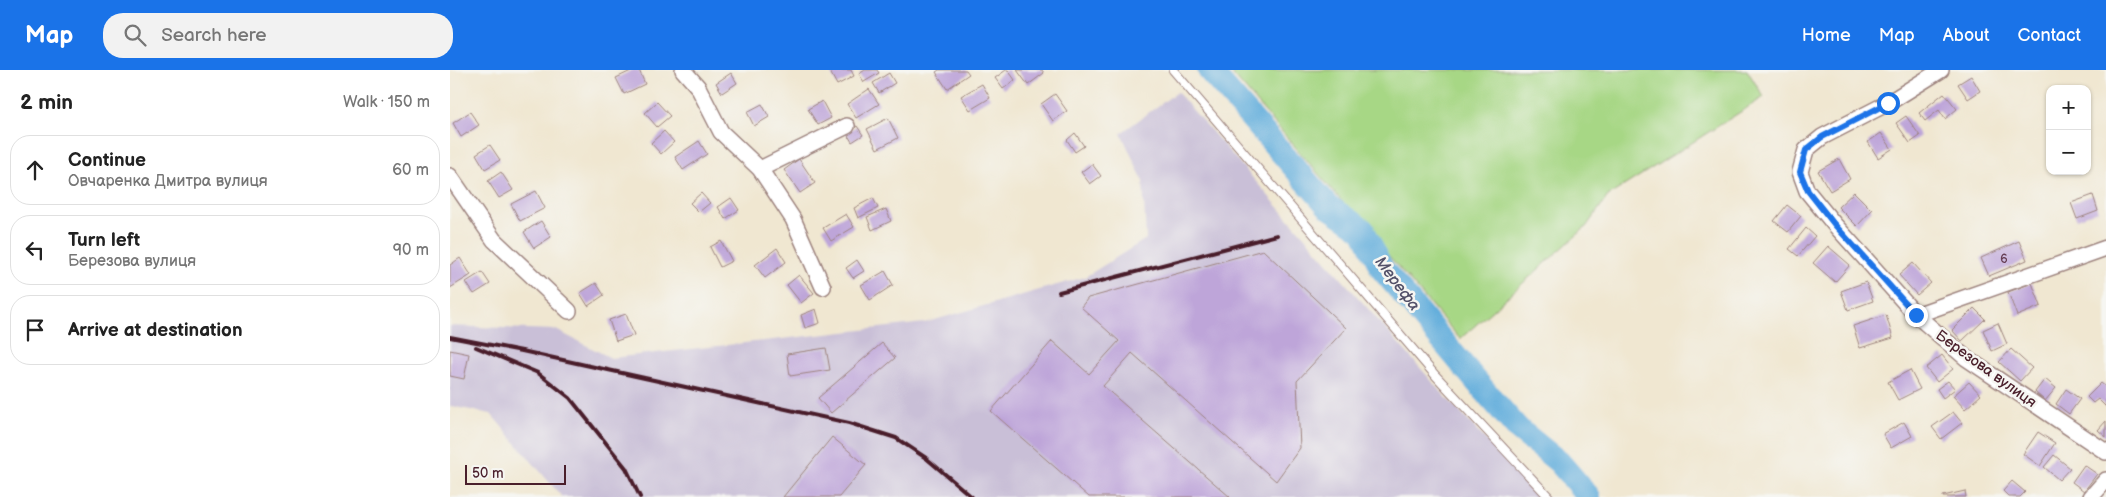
<!DOCTYPE html>
<html lang="en">
<head>
<meta charset="utf-8">
<style>
  :root { --surface:#fff; --page:#f2f2f2; --text:#222; --muted:#767676; --line:#e0e0e0; --accent:#1a73e8 }
  body { margin:0; font-family:"Balsamiq Sans",sans-serif; background:var(--page); color:var(--text) }
  .controls { position:absolute; right:15px; top:15px; display:grid; overflow:hidden; border-radius:10px; box-shadow:0 1px 4px #0004 }
  .controls button { width:45px; height:45px; display:grid; place-items:center; padding:0; border:0; border-bottom:1px solid var(--line); background:var(--surface); color:var(--text); font:25px sans-serif }
  .scale { position:absolute; left:15px; bottom:12px; width:101px; box-sizing:border-box; padding-left:5px; border:2px solid #4a1f2b; border-top:0; font-size:14px; line-height:18px; white-space:nowrap; color:#4a1f2b; -webkit-text-stroke:4px #f6f6f2; paint-order:stroke }
  .stop { position:absolute; width:15px; height:15px; margin:-11px; border:4px solid #1a73e8; border-radius:50%; background:#fff }
  .stop.end { background:#1a73e8; border-color:#fff; box-shadow:0 1px 5px #0008 }
  .list { margin:0; padding:0; list-style:none }
  h2 { display:flex; justify-content:space-between; align-items:center; height:65px; margin:0; padding:0 20px; font-size:21px }
  h2 small { font-size:16px; font-weight:400; color:var(--muted) }
  .list li { display:grid; grid-template-columns:32px 1fr auto; gap:15px; align-items:center; box-sizing:border-box; height:70px; margin:0 10px 10px; padding:0 10px; border:1px solid var(--line); border-radius:20px }
  .list b { display:block; font-size:19px; white-space:nowrap }
  .list p { margin:0; font-size:16px; white-space:nowrap; color:var(--muted) }
  .list em { font-size:16px; font-style:normal; color:var(--muted) }
  .icon { flex:none; width:28px; height:28px; fill:none; stroke:currentColor; stroke-width:2; stroke-linecap:round; stroke-linejoin:round }
  .map { position:relative; flex:none; width:1656px; height:427px; overflow:hidden }
  header { display:flex; align-items:center; gap:30px; box-sizing:border-box; height:70px; padding:0 25px; background:var(--accent); color:#fff }
  header strong { font-size:24px }
  nav { display:flex; gap:28px; margin-inline-start:auto; font-size:18px }
  .search { width:350px; height:45px; background:var(--page); display:flex; align-items:center; gap:12px; box-sizing:border-box; padding:0 18px; border-radius:20px; color:var(--muted); font-size:19px }
  main { display:flex }
  aside { flex:1; background:var(--surface) }
  .map>svg:first-child { display:block }
  .industrial { fill:#c9bfd7 }
  .green { fill:#a7d785; stroke:#787b58 }
  .lines { fill:none; stroke-linecap:round; stroke-linejoin:round }
  .river { stroke:#63aedc; stroke-width:24 }
  .building { fill:#bea5d9 }
  .service-casing { stroke:#9d837e; stroke-width:10 }
  .minor-casing { stroke:#9d837e; stroke-width:18 }
  .service { stroke:#fff; stroke-width:8 }
  .minor { stroke:#fff; stroke-width:15 }
  .rail { stroke:#4a1f2b; stroke-width:4 }
  .route { stroke:#1a73e8; stroke-width:6 }
  .labels { text-anchor:middle; dominant-baseline:central; stroke-width:5; stroke-linejoin:round; paint-order:stroke }
  .number-label { font-size:12px; fill:#674056 }
  .street-label { font-size:15px; fill:#4a1f2b; stroke:#f6f6f2 }
  .water-label { font-size:16px; font-style:italic; fill:#535169; stroke:#f6f6f2 }
</style>
</head>
<body>
<header>
<strong>Map</strong>
<div class="search"><svg class="icon" aria-label="search" viewBox="0 0 24 24"><circle cx="10" cy="10" r="6"/><path d="M15 15l6 6"/></svg>Search here</div>
<nav><a>Home</a><a>Map</a><a>About</a><a>Contact</a></nav>
</header>
<main>
<aside>
<h2>2 min<small>Walk · 150 m</small></h2>
<ul class="list">
<li><svg class="icon" aria-label="ahead" viewBox="0 0 24 24"><path d="M12 20V5M6 11l6-6 6 6"/></svg><div><b>Continue</b><p>Овчаренка Дмитра вулиця</p></div><em>60 m</em></li>
<li><svg class="icon" aria-label="left" viewBox="0 0 24 24"><path d="M17 20v-9H6M10 6l-5 5 5 5"/></svg><div><b>Turn left</b><p>Березова вулиця</p></div><em>90 m</em></li>
<li><svg class="icon" aria-label="arrive" viewBox="0 0 24 24"><path d="M6 21V4h12l-3 4 3 4H6"/></svg><div><b>Arrive at destination</b></div></li>
</ul>
</aside>
<div class="map">
<svg width="1656" height="427" viewBox="0 0 1656 427">
  <rect width="100%" height="100%" fill="#f6f6f2"/>
  <filter id="ink" filterUnits="userSpaceOnUse"><feTurbulence type="fractalNoise" baseFrequency=".02" numOctaves="2"/><feDisplacementMap in="SourceGraphic" scale="10" xChannelSelector="R" yChannelSelector="G"/><feConvolveMatrix kernelMatrix="1 2 1 2 8 2 1 2 1" color-interpolation-filters="sRGB"/></filter>
  <filter id="wash" filterUnits="userSpaceOnUse"><feTurbulence type="fractalNoise" baseFrequency=".0096" numOctaves="4" result="noise"/><feDisplacementMap in="SourceGraphic" scale="20" xChannelSelector="R" yChannelSelector="G"/><feGaussianBlur stdDeviation="1.12" result="paint"/><feColorMatrix in="noise" values="0 0 0 0 0 0 0 0 0 0 0 0 0 0 0 0 0 1.4 0 .05"/><feComposite in="paint" operator="in"/></filter>
  <g filter="url(#wash)">
    <rect width="100%" height="100%" fill="#f0e7d1"/>
    <polygon class="industrial" points="727,22 995,326 1089,427 112,427 41,344 0,336 0,256 106,260 161,288 474,253 635,207 696,169 693,111 671,63"/>
    <polygon class="green" points="779,0 1297,0 1314,27 1158,126 1136,157 1010,269"/>
    <g class="lines">
      <polyline class="river" points="759,0 879,137 913,160 932,199 1027,312 1068,359 1109,392 1139,427"/>
    </g>
    <g id="blocks">
      <g class="building">
        <polygon points="183,0 189,0 195,14 174,24 166,8"/>
        <polygon points="379,0 401,0 404,6 387,15"/>
        <polygon points="415,0 427,0 429,3 414,12 409,4"/>
        <polygon points="489,0 516,0 519,4 497,19 486,2"/>
        <polygon points="556,0 558,0 565,10 553,19 545,8"/>
        <polygon points="567,0 592,0 594,3 578,15"/>
        <polygon points="281,3 287,13 272,23 266,13"/>
        <polygon points="439,3 445,13 429,23 423,13"/>
        <polygon points="1521,6 1530,21 1518,29 1508,14"/>
        <polygon points="532,14 540,28 520,40 511,26"/>
        <polygon points="419,19 429,34 406,48 397,34"/>
        <polygon points="1494,23 1507,39 1495,49 1489,40 1475,51 1469,43"/>
        <polygon points="605,24 617,41 603,51 591,34"/>
        <polygon points="372,31 381,48 368,55 358,39"/>
        <polygon points="207,32 220,46 207,57 195,43"/>
        <polygon points="312,34 319,47 304,56 297,42"/>
        <polygon points="20,42 29,55 11,67 3,53"/>
        <polygon points="1456,46 1470,66 1460,73 1446,53"/>
        <polygon points="438,48 448,68 427,79 417,59"/>
        <polygon points="407,56 413,65 402,72 396,62"/>
        <polygon points="214,61 224,72 211,84 201,73"/>
        <polygon points="625,63 634,76 625,82 617,70"/>
        <polygon points="1431,63 1442,79 1428,88 1418,72"/>
        <polygon points="249,71 257,84 233,100 225,87"/>
        <polygon points="40,75 50,90 35,99 26,84"/>
        <polygon points="349,89 365,113 350,123 334,100"/>
        <polygon points="1389,89 1400,109 1380,121 1368,101"/>
        <polygon points="642,94 651,106 640,114 631,102"/>
        <polygon points="51,102 63,120 49,128 38,111"/>
        <polygon points="86,121 95,138 70,151 61,134"/>
        <polygon points="1404,122 1422,140 1407,156 1388,137"/>
        <polygon points="251,123 260,133 249,142 240,133"/>
        <polygon points="1643,125 1648,141 1627,149 1621,133"/>
        <polygon points="281,128 289,140 275,149 268,137"/>
        <polygon points="423,128 428,138 408,148 404,138"/>
        <polygon points="1337,135 1351,146 1338,162 1324,151"/>
        <polygon points="436,139 441,151 422,160 417,147"/>
        <polygon points="396,144 404,157 381,171 373,158"/>
        <polygon points="91,151 101,167 84,178 74,162"/>
        <polygon points="1356,158 1365,166 1348,186 1339,179"/>
        <polygon points="271,171 282,191 270,197 260,177"/>
        <polygon points="1569,171 1577,190 1539,206 1531,188"/>
        <polygon points="1378,176 1400,195 1385,212 1363,193"/>
        <polygon points="327,178 336,192 315,208 305,195"/>
        <polygon points="813,180 896,258 847,311 850,378 826,411 682,283 653,316 780,427 639,427 541,341 602,271 639,304 669,271 631,237 638,228"/>
        <polygon points="10,188 21,205 0,218 0,195"/>
        <polygon points="407,190 414,201 403,208 396,198"/>
        <polygon points="1463,193 1481,213 1467,225 1449,205"/>
        <polygon points="435,201 443,215 420,230 411,215"/>
        <polygon points="32,202 40,214 24,224 16,212"/>
        <polygon points="349,205 364,223 351,233 337,215"/>
        <polygon points="1416,212 1423,231 1398,240 1391,221"/>
        <polygon points="146,213 154,225 138,236 130,223"/>
        <polygon points="1582,213 1591,236 1567,246 1558,222"/>
        <polygon points="1524,238 1535,249 1512,271 1502,260"/>
        <polygon points="366,239 370,253 355,258 351,245"/>
        <polygon points="176,244 184,265 166,271 159,250"/>
        <polygon points="1436,245 1443,268 1410,278 1403,256"/>
        <polygon points="1548,253 1557,274 1542,281 1533,260"/>
        <polygon points="432,273 445,288 381,343 368,328"/>
        <polygon points="376,278 380,300 340,306 337,284"/>
        <polygon points="1561,279 1582,298 1570,311 1549,292"/>
        <polygon points="0,280 19,284 14,309 0,306"/>
        <polygon points="1492,285 1503,299 1487,312 1476,298"/>
        <polygon points="1460,300 1470,319 1448,330 1438,312"/>
        <polygon points="1595,309 1606,318 1595,331 1585,322"/>
        <polygon points="1498,311 1505,319 1493,328 1487,319"/>
        <polygon points="1519,312 1531,325 1515,339 1503,326"/>
        <polygon points="1651,313 1656,317 1656,337 1648,329 1643,333 1637,327"/>
        <polygon points="1616,319 1630,329 1619,344 1606,334"/>
        <polygon points="1503,342 1512,353 1491,369 1482,357"/>
        <polygon points="1656,351 1656,367 1648,360"/>
        <polygon points="1454,352 1462,366 1441,378 1433,364"/>
        <polygon points="1588,362 1605,373 1590,396 1573,384"/>
        <polygon points="382,367 416,395 389,427 333,427"/>
        <polygon points="1604,385 1620,398 1609,410 1594,397"/>
        <polygon points="1634,395 1647,404 1634,421 1622,412"/>
        <polygon points="1562,411 1575,422 1570,427 1559,427 1553,421"/>
        <polygon points="1515,421 1516,427 1493,427 1493,426"/>
      </g>
    </g>
  </g>
  <g filter="url(#ink)">
    <use href="#blocks" fill-opacity="0" stroke="#9d837e" stroke-width="1"/>
    <g class="lines">
      <defs>
        <polyline id="service" points="723,0 986,306 1099,427"/>
        <g id="minor">
          <polyline points="233,0 248,17 271,62 310,99 343,149 373,217"/>
          <polyline points="1491,0 1438,33 1372,67 1356,80 1350,102 1357,121 1384,154 1466,245 1516,288 1656,382"/>
          <polyline points="310,99 397,56"/>
          <polyline points="0,106 44,170 119,241"/>
          <polyline points="1466,245 1656,178"/>
          <polyline points="1641,427 1656,410"/>
        </g>
      </defs>
      <use href="#service" class="service-casing"/>
      <use href="#minor" class="minor-casing"/>
      <use href="#service" class="service"/>
      <use href="#minor" class="minor"/>
      <g class="rail">
        <polyline points="609,222 827,165"/>
        <polyline points="0,267 72,281 399,353 446,368 476,388 522,427"/>
        <polyline points="26,277 88,303 120,328 176,398 190,427"/>
      </g>
    </g>
  </g>
  <g class="lines" filter="url(#ink)">
    <polyline class="route" points="1438,33 1372,67 1356,80 1350,102 1358,121 1384,154 1466,245"/>
  </g>
  <g class="labels">
    <g class="number-label">
      <text x="1554" y="189">6</text>
    </g>
    <g class="street-label">
      <text transform="translate(1536 299) rotate(36)">Березова вулиця</text>
    </g>
    <g class="water-label">
      <text transform="translate(947 214) rotate(53)">Мерефа</text>
    </g>
  </g>
</svg>
<div class="controls">
<button>+</button>
<button>−</button>
</div>
<div class="scale">50 m</div>
<div class="stop" style="left:1438px;top:33px"></div>
<div class="stop end" style="left:1466px;top:245px"></div>
</div>
</main>
</body>
</html>
